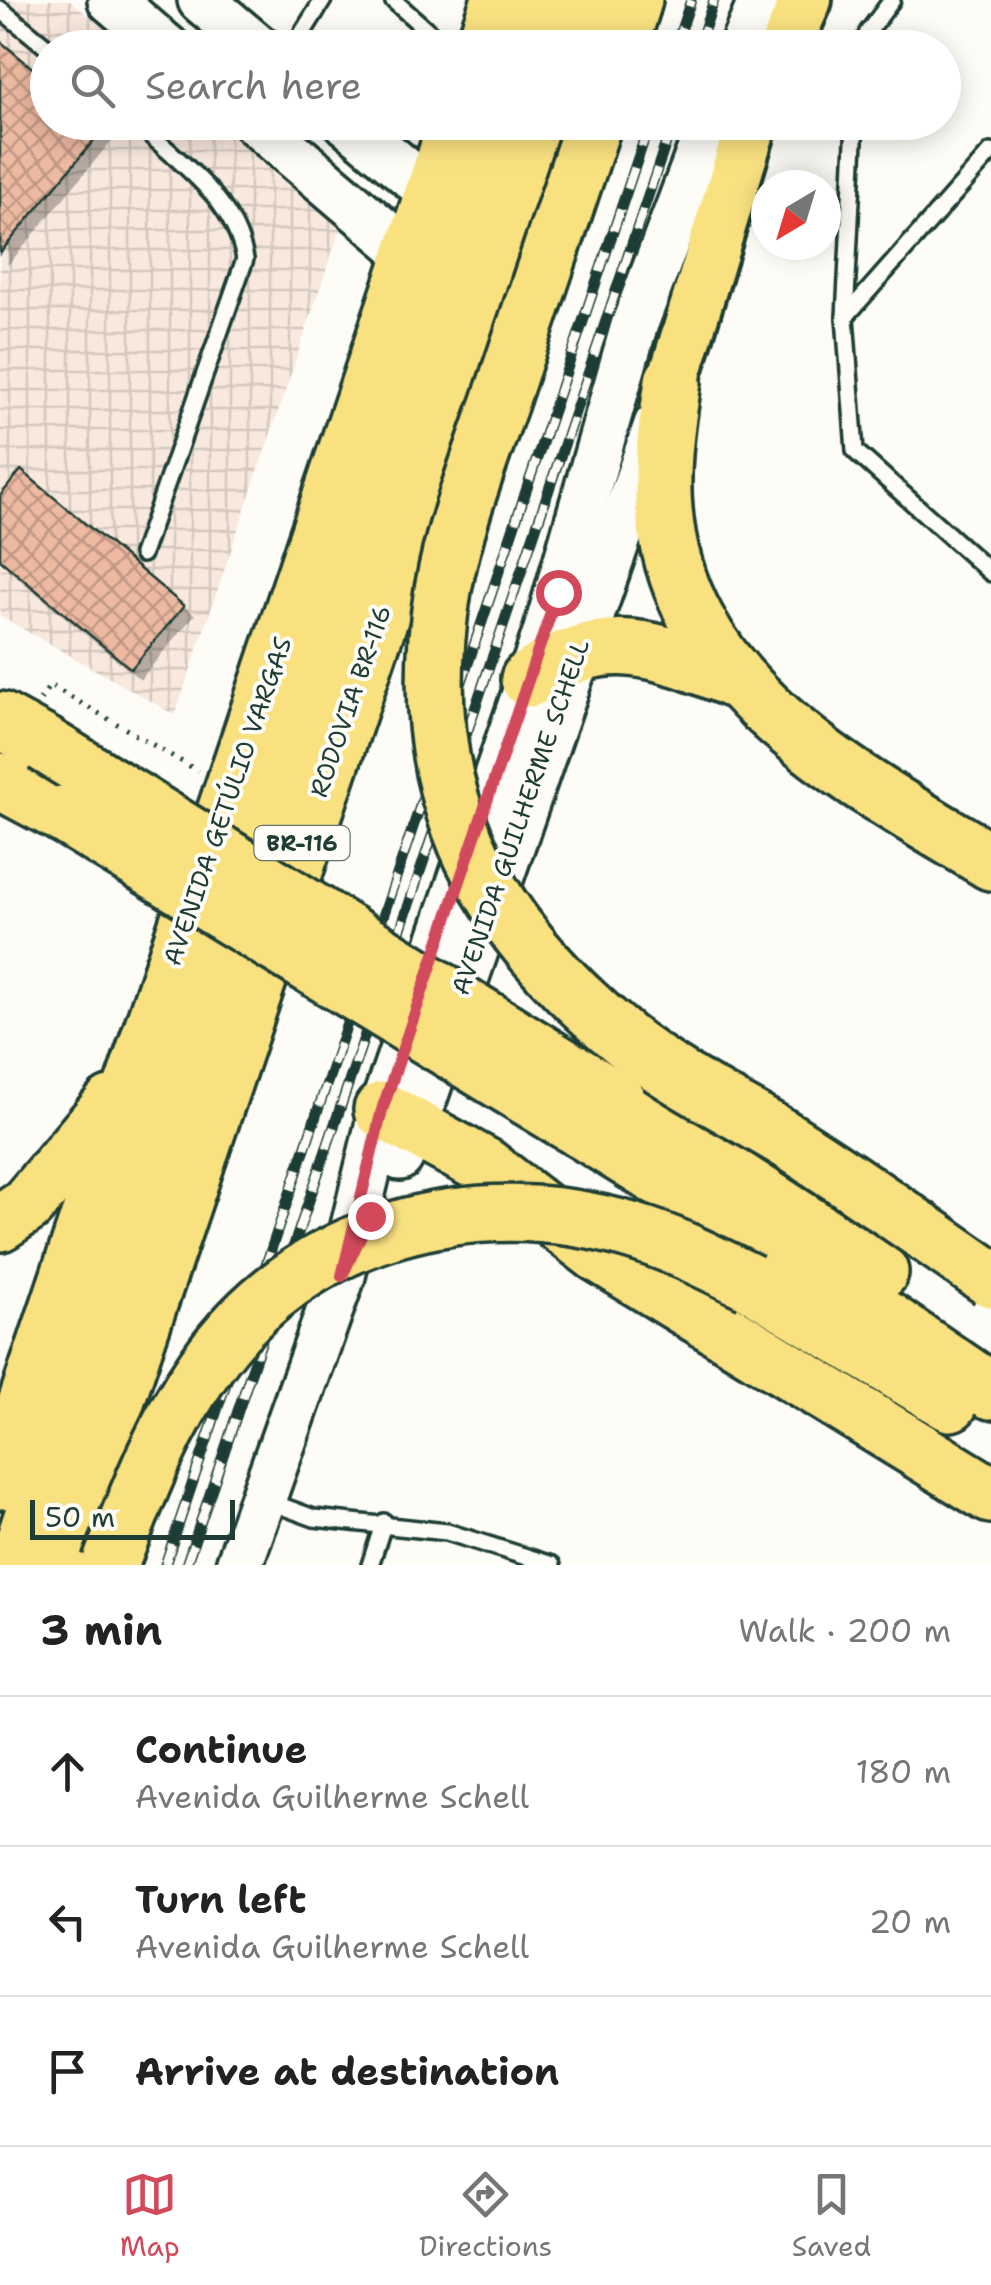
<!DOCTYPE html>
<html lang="en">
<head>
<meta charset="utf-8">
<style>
  :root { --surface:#fff; --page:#f6f6f6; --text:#222; --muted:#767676; --line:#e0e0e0; --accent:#d1495b }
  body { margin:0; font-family:"Shantell Sans",sans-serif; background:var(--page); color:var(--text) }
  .compass { position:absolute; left:751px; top:170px; width:90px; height:90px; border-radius:50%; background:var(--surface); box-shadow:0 5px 25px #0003; rotate:218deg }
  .scale { position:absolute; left:30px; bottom:25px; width:205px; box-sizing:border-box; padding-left:10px; border:5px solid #1f3d34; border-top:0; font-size:28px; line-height:35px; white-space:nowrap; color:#1f3d34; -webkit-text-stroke:8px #fdfcf7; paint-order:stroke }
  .stop { position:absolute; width:30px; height:30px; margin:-22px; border:8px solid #d1495b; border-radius:50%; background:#fff }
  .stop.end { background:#d1495b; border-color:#fff; box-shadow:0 2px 10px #0008 }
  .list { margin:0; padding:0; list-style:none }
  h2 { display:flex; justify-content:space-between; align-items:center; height:130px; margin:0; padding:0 40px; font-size:42px }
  h2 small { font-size:32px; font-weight:400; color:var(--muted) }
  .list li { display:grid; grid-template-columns:65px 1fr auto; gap:30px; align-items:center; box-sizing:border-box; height:150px; padding:0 40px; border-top:2px solid var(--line) }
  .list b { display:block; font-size:38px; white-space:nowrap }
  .list p { margin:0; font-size:32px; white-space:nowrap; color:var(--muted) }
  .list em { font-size:32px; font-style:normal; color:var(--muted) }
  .icon { flex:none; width:55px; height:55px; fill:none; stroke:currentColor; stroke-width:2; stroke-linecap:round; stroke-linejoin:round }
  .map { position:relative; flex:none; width:991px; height:1565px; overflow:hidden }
  .search { position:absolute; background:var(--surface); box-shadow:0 5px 25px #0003; left:30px; right:30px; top:30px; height:110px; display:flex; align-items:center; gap:25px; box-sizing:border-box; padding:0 35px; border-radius:55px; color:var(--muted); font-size:38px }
  .sheet { height:580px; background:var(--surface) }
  nav { display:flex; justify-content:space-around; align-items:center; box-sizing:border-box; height:140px; border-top:2px solid var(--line); background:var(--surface); font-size:28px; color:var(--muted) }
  nav a { display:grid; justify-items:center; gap:5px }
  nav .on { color:var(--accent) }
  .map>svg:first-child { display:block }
  .industrial { fill:url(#industrial-grid) }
  .building { fill:url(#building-cross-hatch); stroke:#1f3d34; stroke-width:2.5; filter:url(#shadow) }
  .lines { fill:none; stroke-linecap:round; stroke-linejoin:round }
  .lane-casing { stroke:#1f3d34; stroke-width:22 }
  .secondary-casing { stroke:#1f3d34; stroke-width:52 }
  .primary-casing { stroke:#1f3d34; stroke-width:58 }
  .highway-casing { stroke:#1f3d34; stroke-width:62 }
  .path { stroke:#1f3d34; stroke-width:5; stroke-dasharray:2.5 8; stroke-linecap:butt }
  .lane { stroke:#fdfcf7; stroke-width:15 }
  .secondary { stroke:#fdfcf7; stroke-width:45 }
  .primary { stroke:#fae180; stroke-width:50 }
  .highway { stroke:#fae180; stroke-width:55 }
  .rail-casing { stroke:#1f3d34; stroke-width:11 }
  .rail { stroke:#fdfcf7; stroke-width:8; stroke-dasharray:22; stroke-linecap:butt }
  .highway-bridge-casing { stroke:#1f3d34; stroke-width:62; stroke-linecap:butt }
  .highway-bridge { stroke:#fae180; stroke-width:55 }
  .route { stroke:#d1495b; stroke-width:12 }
  .labels { text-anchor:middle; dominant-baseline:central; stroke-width:8; stroke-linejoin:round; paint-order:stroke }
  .shield { fill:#fdfcf7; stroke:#62766e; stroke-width:2.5 }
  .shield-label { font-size:22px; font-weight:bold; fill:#1f3d34 }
  .street-label { font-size:25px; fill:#1f3d34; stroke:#fdfcf7 }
</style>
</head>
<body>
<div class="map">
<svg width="991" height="1565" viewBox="0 0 991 1565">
  <defs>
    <pattern id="industrial-grid" width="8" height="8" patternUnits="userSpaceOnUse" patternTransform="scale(2.5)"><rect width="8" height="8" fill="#f8e8dd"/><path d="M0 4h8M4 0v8" fill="none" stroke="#d4c8be"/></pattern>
    <pattern id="building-cross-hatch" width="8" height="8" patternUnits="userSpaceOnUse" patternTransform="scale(2.5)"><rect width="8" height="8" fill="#eeb9a1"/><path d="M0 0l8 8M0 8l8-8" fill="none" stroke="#c09884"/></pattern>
    <filter id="shadow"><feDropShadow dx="9" dy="9" stdDeviation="0" flood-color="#0004"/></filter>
  </defs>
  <rect width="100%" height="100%" fill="#fdfcf7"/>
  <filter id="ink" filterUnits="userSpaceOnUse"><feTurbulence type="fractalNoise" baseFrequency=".01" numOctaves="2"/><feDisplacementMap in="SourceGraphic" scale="20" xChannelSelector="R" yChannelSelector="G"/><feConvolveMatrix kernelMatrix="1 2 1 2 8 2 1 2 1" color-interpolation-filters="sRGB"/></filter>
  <g filter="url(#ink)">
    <polygon class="industrial" points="0,0 70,0 127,47 48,48 48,122 217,123 341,226 175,715 0,616"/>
    <g class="building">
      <polygon points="0,41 48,81 48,122 98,122 104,128 0,253"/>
      <polygon points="21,470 184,606 131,669 0,560 0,496"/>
    </g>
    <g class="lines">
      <defs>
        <g id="lane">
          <polyline points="393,0 447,48"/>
          <polyline points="0,9 48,48"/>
          <polyline points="293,48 323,0"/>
          <polyline points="863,48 868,32 892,0"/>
          <path d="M136,122C181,164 234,198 245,259L142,554"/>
          <polyline points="991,152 845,317 855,451 991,573"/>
          <polyline points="845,317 855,122"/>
          <polyline points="265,1500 314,1518 447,1532 552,1565"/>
          <polyline points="370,1565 384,1522"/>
        </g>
        <g id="secondary">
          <polyline points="111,0 167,48"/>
          <polyline points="201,0 258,48"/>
          <polyline points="742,48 762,0"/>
          <polyline points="255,122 411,255"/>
          <polyline points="347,122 433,194"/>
          <polyline points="400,1157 414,1127 657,425"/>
          <polyline points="239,1565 342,1276 382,1110 547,630 634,326 711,122"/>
        </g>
        <g id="primary">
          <polyline points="785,48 806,0"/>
          <polyline points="673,381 752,122"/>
        </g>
        <g id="highway">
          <polyline points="483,48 500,0"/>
          <polyline points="525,48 541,0"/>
          <polyline points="572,48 588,0"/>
          <polyline points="619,48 634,0"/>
          <path d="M673,381C667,424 660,466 664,509C678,690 854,779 991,862"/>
          <path d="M529,679C604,628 655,647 734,680"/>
          <polyline points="0,720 44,744"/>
          <polyline points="0,781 62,814"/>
          <polyline points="617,1100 880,1272"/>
          <polyline points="382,1110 485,1166 597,1253 991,1495"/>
          <polyline points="591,1136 887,1320 991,1391"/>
          <polyline points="0,1223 27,1205 111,1105"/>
          <polyline points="750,1282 950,1403"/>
          <polyline points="0,1481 457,122"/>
          <polyline points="16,1565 498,122"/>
          <polyline points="61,1565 547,122"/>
        </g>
      </defs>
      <use href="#lane" class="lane-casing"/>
      <use href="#secondary" class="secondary-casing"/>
      <use href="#primary" class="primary-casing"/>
      <use href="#highway" class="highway-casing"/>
      <polyline class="path" points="40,700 50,685 198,771"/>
      <use href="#lane" class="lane"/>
      <use href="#secondary" class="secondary"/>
      <use href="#primary" class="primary"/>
      <use href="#highway" class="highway"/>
      <defs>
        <g id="rail">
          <polyline points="675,48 691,0"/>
          <polyline points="698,48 714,0"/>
          <polyline points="165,1565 650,122"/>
          <polyline points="186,1565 673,122"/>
        </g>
      </defs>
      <use href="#rail" class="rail-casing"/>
      <use href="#rail" class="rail"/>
      <defs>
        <g id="highway-bridge">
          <path d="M594,122C563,216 531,309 500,402C479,462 454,526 443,590C411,785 475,917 624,1039C672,1078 732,1107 785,1139C855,1183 923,1232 991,1279"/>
          <polyline points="44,744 617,1100"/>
          <polyline points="62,814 591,1136"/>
          <path d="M110,1565C137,1496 162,1428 205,1367C300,1228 475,1185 631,1231C673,1243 711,1263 750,1282"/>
        </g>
      </defs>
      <use href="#highway-bridge" class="highway-bridge-casing"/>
      <use href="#highway-bridge" class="highway-bridge"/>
    </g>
  </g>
  <g class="lines" filter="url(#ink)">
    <polyline class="route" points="370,1216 342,1276 382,1110 558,592"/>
  </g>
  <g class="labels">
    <rect class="shield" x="254.5" y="826" width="95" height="34" rx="8"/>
    <g class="shield-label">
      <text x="302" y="843">BR-116</text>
    </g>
    <g class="street-label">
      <text transform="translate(350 701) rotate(-71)">RODOVIA BR-116</text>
      <text transform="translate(227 801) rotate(-71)">AVENIDA GETÚLIO VARGAS</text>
      <text transform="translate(520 817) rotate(-71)">AVENIDA GUILHERME SCHELL</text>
    </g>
  </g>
</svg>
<svg class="compass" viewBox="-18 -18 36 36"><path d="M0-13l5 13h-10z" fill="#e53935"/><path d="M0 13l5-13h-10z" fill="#767676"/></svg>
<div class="scale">50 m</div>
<div class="stop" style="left:558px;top:592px"></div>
<div class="stop end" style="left:370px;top:1216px"></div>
<div class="search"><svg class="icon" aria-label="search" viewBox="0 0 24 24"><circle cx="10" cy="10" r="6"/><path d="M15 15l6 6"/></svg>Search here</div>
</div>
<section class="sheet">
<h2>3 min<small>Walk · 200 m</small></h2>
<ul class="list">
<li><svg class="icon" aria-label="ahead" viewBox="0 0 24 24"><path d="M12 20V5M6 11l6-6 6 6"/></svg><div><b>Continue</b><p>Avenida Guilherme Schell</p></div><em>180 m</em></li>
<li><svg class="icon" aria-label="left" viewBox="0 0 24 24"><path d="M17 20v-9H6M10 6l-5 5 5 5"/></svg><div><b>Turn left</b><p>Avenida Guilherme Schell</p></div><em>20 m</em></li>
<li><svg class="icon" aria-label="arrive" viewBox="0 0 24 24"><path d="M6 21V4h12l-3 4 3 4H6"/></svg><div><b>Arrive at destination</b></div></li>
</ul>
</section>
<nav>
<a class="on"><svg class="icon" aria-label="map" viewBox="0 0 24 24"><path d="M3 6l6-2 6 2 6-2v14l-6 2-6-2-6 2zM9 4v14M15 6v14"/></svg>Map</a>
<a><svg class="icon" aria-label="directions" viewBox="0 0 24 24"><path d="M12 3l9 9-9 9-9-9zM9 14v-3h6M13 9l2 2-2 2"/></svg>Directions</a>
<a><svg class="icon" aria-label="saved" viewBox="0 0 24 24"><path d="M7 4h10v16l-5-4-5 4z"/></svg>Saved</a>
</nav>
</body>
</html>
